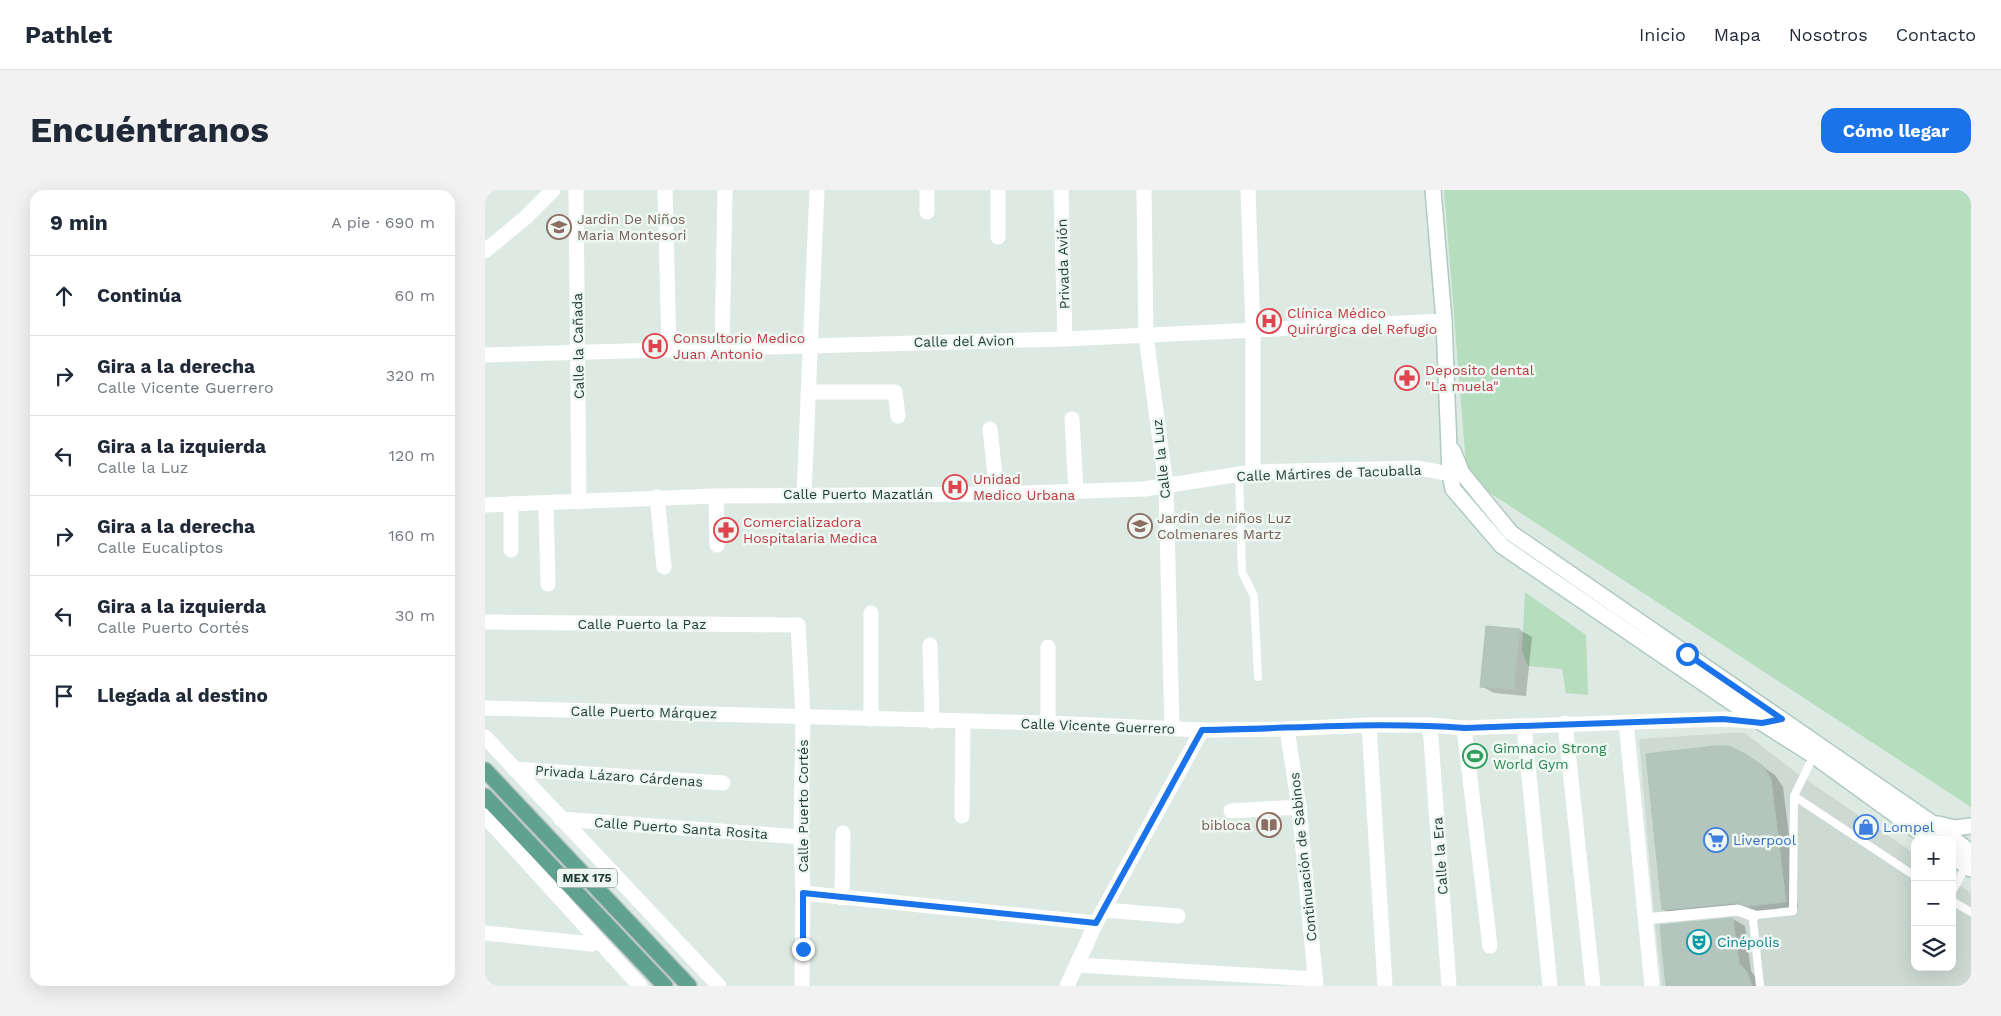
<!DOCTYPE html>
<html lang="es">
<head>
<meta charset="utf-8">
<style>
  :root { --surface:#fff; --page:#f2f2f3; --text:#1f2937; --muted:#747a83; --line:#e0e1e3; --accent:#1a73e8 }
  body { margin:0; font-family:"Work Sans",sans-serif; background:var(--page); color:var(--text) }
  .controls { position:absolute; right:15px; bottom:15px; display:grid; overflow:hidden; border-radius:10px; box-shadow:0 5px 20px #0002 }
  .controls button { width:45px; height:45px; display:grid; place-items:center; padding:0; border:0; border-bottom:1px solid var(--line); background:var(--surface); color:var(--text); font:25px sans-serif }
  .stop { position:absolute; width:15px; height:15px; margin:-11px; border:4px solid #1a73e8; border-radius:50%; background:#fff }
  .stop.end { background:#1a73e8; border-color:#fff; box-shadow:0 1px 5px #0008 }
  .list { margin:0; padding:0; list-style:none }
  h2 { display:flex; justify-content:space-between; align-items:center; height:65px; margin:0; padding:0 20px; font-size:21px }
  h2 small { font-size:16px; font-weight:400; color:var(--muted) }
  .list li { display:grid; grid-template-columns:32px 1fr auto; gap:15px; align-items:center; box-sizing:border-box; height:80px; padding:0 20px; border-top:1px solid var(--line) }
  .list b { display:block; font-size:19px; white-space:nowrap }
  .list p { margin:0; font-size:16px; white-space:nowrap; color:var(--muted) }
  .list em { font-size:16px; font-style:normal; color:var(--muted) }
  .icon { flex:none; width:28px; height:28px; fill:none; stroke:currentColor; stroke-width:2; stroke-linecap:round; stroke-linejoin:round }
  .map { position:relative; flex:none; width:1486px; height:796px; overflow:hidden; border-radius:15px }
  header { display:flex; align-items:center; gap:30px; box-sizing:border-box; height:70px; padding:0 25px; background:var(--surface); border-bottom:1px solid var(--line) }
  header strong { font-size:24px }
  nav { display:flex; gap:28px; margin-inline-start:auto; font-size:18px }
  .intro { display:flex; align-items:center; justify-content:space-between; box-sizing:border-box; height:120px; padding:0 30px }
  h1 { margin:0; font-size:35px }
  .button { padding:12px 22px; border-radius:15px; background:var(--accent); color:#fff; font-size:18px; font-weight:700 }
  main { display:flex; gap:30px; padding:0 30px }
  aside { flex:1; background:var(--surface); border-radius:15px; box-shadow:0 5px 20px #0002 }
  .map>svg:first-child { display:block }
  .built { fill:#ccdad3 }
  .green { fill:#b5ddbe }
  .shadow { fill:#0003 }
  .building { fill:#b3c5bd; stroke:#b0c4bb }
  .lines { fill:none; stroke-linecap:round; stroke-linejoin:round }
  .secondary-casing { stroke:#b0cac0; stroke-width:18 }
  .primary-casing { stroke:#bcc4c2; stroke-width:18 }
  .service { stroke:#fff; stroke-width:8 }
  .pedestrian { stroke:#fff; stroke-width:11 }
  .minor { stroke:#fff; stroke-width:15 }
  .tertiary { stroke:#fff; stroke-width:15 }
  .secondary { stroke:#fff; stroke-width:15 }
  .primary { stroke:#5fa28f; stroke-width:15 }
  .route { stroke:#1a73e8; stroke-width:6 }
  .labels { text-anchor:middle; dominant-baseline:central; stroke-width:5; stroke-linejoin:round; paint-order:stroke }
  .shield { fill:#eef7f2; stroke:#5c736c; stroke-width:1 }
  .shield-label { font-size:12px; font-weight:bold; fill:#1e3a32 }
  .education-label { font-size:14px; fill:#785e54; stroke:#eef7f2; text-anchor:start }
  .street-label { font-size:14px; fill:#1e3a32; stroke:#eef7f2 }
  .health-label { font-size:14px; fill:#be3a42; stroke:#eef7f2; text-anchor:start }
  .leisure-label { font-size:14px; fill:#27864d; stroke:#eef7f2; text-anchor:start }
  .shop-label { font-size:14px; fill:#366cbe; stroke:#eef7f2; text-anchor:start }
  .culture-label { font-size:14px; fill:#0d838f; stroke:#eef7f2; text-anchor:start }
</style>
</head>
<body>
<header>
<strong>Pathlet</strong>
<nav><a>Inicio</a><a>Mapa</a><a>Nosotros</a><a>Contacto</a></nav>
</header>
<div class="intro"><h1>Encuéntranos</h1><a class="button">Cómo llegar</a></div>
<main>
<aside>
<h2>9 min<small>A pie · 690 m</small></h2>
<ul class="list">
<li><svg class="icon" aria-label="ahead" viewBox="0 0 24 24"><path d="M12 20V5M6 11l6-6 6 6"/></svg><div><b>Continúa</b></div><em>60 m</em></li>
<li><svg class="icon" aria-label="right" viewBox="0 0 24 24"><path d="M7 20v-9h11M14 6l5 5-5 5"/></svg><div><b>Gira a la derecha</b><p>Calle Vicente Guerrero</p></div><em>320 m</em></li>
<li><svg class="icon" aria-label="left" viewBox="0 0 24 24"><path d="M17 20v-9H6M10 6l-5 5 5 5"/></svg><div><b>Gira a la izquierda</b><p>Calle la Luz</p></div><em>120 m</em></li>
<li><svg class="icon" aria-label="right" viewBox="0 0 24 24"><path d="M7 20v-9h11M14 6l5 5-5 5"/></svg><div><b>Gira a la derecha</b><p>Calle Eucaliptos</p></div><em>160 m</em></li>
<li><svg class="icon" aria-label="left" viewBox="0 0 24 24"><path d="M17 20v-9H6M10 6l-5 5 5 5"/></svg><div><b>Gira a la izquierda</b><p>Calle Puerto Cortés</p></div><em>30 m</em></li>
<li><svg class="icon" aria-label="arrive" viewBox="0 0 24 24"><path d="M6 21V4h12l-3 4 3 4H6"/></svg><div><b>Llegada al destino</b></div></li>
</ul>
</aside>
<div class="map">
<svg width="1486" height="796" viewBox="0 0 1486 796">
  <rect width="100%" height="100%" fill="#ddeae4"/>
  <polygon class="built" points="1244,543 1260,543 1309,581 1430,664 1430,777 1467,777 1467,690 1486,703 1486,796 1177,796 1169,725 1154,549"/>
  <g class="green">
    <polygon points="959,0 1486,0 1486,617 982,288"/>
    <polygon points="1040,402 1101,445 1103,505 1081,503 1077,479 1043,476 1037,461"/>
  </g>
  <g class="shadow">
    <polygon points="1035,440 1047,447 1041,506 1009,503 996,496"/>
    <polygon points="1262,566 1290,585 1298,597 1313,718 1277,722 1266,719 1190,726 1178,719"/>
    <polygon points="1248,729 1260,736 1266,781 1277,796 1182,796"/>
  </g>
  <g class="building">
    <polygon points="1001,436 1035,439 1029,500 995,497"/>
    <polygon points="1230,556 1244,556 1262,565 1278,576 1286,589 1301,712 1263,716 1252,713 1177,720 1161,564"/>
    <polygon points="1248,728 1254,773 1262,782 1267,796 1181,796 1175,735"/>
  </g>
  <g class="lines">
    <defs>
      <g id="secondary">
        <polyline points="948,0 959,131 965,284 968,299 1017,356 1277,533 1329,566 1445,650"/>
        <polyline points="968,261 977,283 1026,343 1447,633 1486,662"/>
        <polyline points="1453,634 1470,638 1486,636"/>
        <polyline points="1467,666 1486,679"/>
      </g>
      <g id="primary">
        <polyline points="0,580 204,796"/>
        <polyline points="0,606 180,796"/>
      </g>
    </defs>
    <use href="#secondary" class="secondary-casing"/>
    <use href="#primary" class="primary-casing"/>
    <g class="service">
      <polyline points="754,284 757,382 769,406 773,487"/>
      <polyline points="1309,606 1430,686"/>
      <polyline points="1467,702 1482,674"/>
      <polyline points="1467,711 1486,722"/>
      <polyline points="1275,796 1268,730 1271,725 1308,721 1309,606 1330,563"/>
    </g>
    <polyline class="pedestrian" points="1160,729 1253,720 1269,726"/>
    <g class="minor">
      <polyline points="180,0 184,159"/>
      <polyline points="513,0 513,47"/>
      <polyline points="576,0 580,149"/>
      <polyline points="659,0 661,146 681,296 687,539"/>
      <polyline points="763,0 768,141 768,282"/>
      <polyline points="442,22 442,0"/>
      <polyline points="0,61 40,28 68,0"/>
      <polyline points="237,158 240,0"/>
      <polyline points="0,165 580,149 959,131"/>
      <polyline points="323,202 410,202 413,226"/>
      <polyline points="587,229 591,301"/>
      <polyline points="505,239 512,304"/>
      <polyline points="319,304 332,0"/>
      <polyline points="231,306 232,355"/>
      <polyline points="172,307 179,377"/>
      <polyline points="61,313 63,394"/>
      <polyline points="26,314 26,360"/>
      <polyline points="0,432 313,435 318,526 316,647 318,703 317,796"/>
      <polyline points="445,455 447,531"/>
      <polyline points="386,529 386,423"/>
      <polyline points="1141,532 1167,796"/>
      <polyline points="563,533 563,457"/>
      <polyline points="1080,533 1108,796"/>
      <polyline points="884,535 900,796"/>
      <polyline points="945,535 964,796"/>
      <polyline points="1039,536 1065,796"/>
      <polyline points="979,538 1005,756"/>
      <polyline points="802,539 814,617 831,796"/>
      <polyline points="29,579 238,593"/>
      <polyline points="746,621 814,617"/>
      <polyline points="477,626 478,532"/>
      <polyline points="76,629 316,647"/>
      <polyline points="318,703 611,733"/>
      <polyline points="357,708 358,643"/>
      <polyline points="619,720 693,726"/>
      <polyline points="0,743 107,754 112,750"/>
      <polyline points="593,775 830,789"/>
      <polyline points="582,796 611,733 717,540"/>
    </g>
    <g class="tertiary">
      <polyline points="91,0 94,312"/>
      <polyline points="0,315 231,306 512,304 659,299 768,282 933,278 965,284 976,283"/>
      <polyline points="0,518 563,533 717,540 802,539 884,535 945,535 979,538 1238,529 1281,532"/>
      <polyline points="0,547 234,796"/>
      <polyline points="0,626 155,796"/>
    </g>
    <use href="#secondary" class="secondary"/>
    <use href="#primary" class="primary"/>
  </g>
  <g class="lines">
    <path class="route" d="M318,759V703L611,733L717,540C805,539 892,531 980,538L1238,529L1277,533L1297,529L1202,464"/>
  </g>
  <defs>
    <symbol id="school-ring" viewBox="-11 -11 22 22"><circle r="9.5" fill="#eef7f2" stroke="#8d6e63" stroke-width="1.5"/><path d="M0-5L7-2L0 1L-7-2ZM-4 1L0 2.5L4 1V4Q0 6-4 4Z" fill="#8d6e63"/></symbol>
    <symbol id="hospital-ring" viewBox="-11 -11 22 22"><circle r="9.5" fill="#eef7f2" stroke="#e0444e" stroke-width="1.5"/><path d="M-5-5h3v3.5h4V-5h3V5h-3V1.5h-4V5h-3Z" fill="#e0444e"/></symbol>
    <symbol id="pharmacy-ring" viewBox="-11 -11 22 22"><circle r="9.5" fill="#eef7f2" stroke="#e0444e" stroke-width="1.5"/><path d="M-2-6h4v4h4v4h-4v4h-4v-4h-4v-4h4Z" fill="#e0444e"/></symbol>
    <symbol id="stadium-ring" viewBox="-11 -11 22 22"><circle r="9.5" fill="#eef7f2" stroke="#2e9e5b" stroke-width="1.5"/><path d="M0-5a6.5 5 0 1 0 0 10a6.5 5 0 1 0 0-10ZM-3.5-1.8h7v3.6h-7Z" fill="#2e9e5b"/></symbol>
    <symbol id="library-ring" viewBox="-11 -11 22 22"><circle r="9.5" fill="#eef7f2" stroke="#8d6e63" stroke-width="1.5"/><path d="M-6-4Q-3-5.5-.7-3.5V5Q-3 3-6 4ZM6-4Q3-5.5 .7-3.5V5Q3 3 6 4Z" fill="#8d6e63"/></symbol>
    <symbol id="shop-ring" viewBox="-11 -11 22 22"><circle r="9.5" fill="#eef7f2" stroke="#3f7fe0" stroke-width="1.5"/><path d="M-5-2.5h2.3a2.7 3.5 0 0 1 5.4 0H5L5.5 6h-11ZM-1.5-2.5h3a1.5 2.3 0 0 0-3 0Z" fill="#3f7fe0"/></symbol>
    <symbol id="supermarket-ring" viewBox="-11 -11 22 22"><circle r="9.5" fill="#eef7f2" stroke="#3f7fe0" stroke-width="1.5"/><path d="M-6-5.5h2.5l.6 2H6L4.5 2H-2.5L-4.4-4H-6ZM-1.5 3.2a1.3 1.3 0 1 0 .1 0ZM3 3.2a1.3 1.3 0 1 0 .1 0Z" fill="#3f7fe0"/></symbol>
    <symbol id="theatre-ring" viewBox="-11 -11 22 22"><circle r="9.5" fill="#eef7f2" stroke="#0f9aa8" stroke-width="1.5"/><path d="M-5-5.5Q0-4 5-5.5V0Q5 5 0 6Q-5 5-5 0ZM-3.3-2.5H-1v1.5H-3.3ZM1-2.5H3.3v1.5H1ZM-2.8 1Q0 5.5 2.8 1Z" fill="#0f9aa8"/></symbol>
  </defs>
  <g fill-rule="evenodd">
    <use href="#school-ring" x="60" y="23" width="28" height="28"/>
    <use href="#hospital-ring" x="770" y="117" width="28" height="28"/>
    <use href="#hospital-ring" x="156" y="142" width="28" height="28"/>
    <use href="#pharmacy-ring" x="908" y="174" width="28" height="28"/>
    <use href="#hospital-ring" x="456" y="283" width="28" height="28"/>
    <use href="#school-ring" x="641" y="322" width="28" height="28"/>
    <use href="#pharmacy-ring" x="227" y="326" width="28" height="28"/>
    <use href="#stadium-ring" x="976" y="552" width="28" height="28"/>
    <use href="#library-ring" x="770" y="621" width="28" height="28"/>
    <use href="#shop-ring" x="1367" y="623" width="28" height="28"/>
    <use href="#supermarket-ring" x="1217" y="636" width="28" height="28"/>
    <use href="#theatre-ring" x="1200" y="738" width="28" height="28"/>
  </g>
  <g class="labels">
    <rect class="shield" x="72" y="678.5" width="60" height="19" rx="4"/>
    <g class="shield-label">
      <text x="102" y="688">MEX 175</text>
    </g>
    <g class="education-label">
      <text x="92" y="29">Jardin De Niños<tspan x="92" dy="16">Maria Montesori</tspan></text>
      <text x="672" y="328">Jardin de niños Luz<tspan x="672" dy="16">Colmenares Martz</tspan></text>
      <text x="766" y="635" text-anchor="end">bibloca</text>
    </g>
    <g class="street-label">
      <text transform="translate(578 74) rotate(-92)">Privada Avión</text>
      <text transform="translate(479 151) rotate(-1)">Calle del Avion</text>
      <text transform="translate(93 156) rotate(-91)">Calle la Cañada</text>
      <text transform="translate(676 269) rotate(-96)">Calle la Luz</text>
      <text transform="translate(844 283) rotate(-2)">Calle Mártires de Tacuballa</text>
      <text x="373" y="304">Calle Puerto Mazatlán</text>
      <text x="157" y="434">Calle Puerto la Paz</text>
      <text transform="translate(159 522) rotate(1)">Calle Puerto Márquez</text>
      <text transform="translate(613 536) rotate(2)">Calle Vicente Guerrero</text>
      <text transform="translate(134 586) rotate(4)">Privada Lázaro Cárdenas</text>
      <text transform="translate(318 616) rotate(-90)">Calle Puerto Cortés</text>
      <text transform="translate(196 638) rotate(4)">Calle Puerto Santa Rosita</text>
      <text transform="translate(955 666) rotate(-94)">Calle la Era</text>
      <text transform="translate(818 667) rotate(-96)">Continuación de Sabinos</text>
    </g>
    <g class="health-label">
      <text x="802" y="123">Clínica Médico<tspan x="802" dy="16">Quirúrgica del Refugio</tspan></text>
      <text x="188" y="148">Consultorio Medico<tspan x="188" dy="16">Juan Antonio</tspan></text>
      <text x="940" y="180">Deposito dental<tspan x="940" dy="16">"La muela"</tspan></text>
      <text x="488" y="289">Unidad<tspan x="488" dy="16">Medico Urbana</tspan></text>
      <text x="258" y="332">Comercializadora<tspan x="258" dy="16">Hospitalaria Medica</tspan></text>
    </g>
    <g class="leisure-label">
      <text x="1008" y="558">Gimnacio Strong<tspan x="1008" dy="16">World Gym</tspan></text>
    </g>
    <g class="shop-label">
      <text x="1398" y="637">Lompel</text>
      <text x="1248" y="650">Liverpool</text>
    </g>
    <g class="culture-label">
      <text x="1232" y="752">Cinépolis</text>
    </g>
  </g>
</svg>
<div class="controls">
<button>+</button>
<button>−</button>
<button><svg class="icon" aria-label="layers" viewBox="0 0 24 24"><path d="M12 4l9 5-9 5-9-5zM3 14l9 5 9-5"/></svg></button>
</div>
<div class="stop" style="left:1202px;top:464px"></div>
<div class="stop end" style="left:318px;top:759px"></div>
</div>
</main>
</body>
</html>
